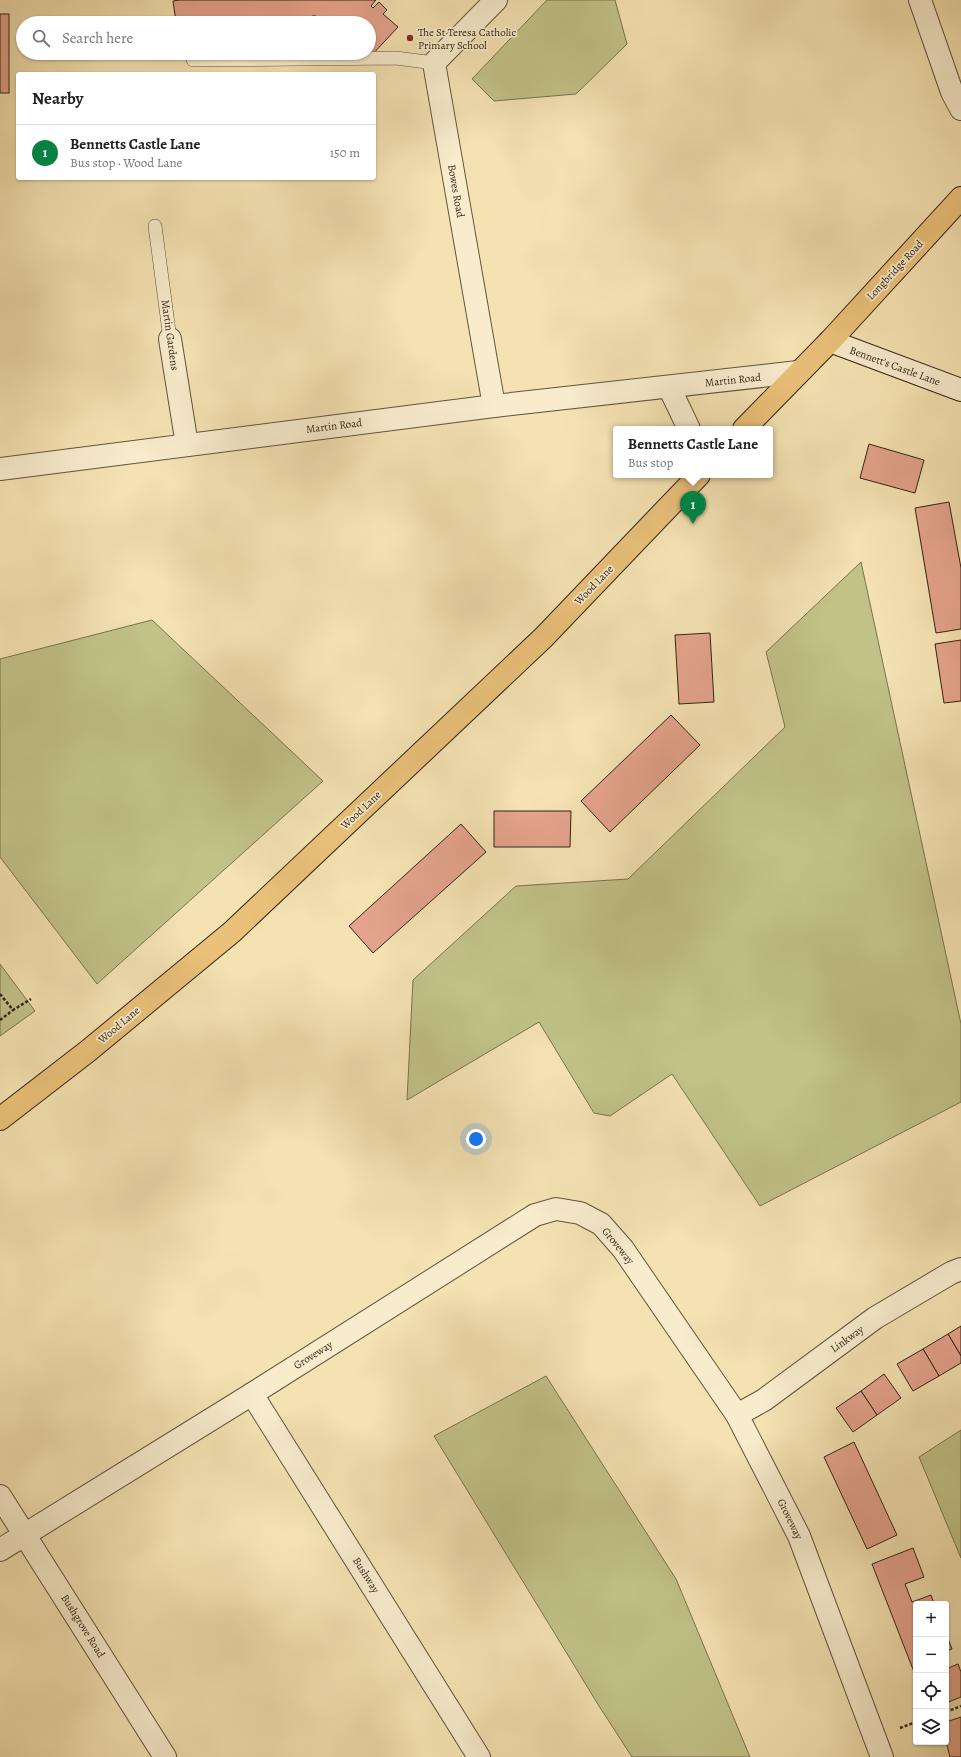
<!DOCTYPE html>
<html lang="en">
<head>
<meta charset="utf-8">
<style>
  :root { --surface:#fff; --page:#f2f2f2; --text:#202124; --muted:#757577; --line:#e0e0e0; --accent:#0b8043 }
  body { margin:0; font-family:Alegreya,serif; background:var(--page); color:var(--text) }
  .controls { position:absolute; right:12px; bottom:12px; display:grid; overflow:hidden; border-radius:4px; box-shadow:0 1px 3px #0004 }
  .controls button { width:36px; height:36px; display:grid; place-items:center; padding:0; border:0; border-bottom:1px solid var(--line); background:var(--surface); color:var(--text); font:20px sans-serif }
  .you { position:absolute; left:476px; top:1139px; width:14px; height:14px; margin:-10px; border:3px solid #fff; border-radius:50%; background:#1a73e8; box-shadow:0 0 0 6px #1a73e833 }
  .badge { display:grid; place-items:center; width:26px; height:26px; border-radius:50%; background:var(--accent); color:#fff; font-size:13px; font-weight:700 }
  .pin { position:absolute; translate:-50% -33px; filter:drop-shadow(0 1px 2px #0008) }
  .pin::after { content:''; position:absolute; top:21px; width:14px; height:12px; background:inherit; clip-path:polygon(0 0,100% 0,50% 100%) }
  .popup { position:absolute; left:613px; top:426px; width:160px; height:52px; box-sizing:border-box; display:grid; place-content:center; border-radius:4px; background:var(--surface); filter:drop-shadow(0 1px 3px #0005); font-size:13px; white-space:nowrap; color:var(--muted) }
  .popup b { font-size:15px; color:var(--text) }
  .popup::after { content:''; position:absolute; left:50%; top:100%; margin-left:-8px; border:8px solid transparent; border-top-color:var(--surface) }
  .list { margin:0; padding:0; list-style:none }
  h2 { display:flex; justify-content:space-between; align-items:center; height:52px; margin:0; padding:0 16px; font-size:17px }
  h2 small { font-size:13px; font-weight:400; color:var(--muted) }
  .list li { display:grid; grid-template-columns:26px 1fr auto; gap:12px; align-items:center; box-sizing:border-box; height:56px; padding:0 16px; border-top:1px solid var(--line) }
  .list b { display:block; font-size:15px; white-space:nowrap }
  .list p { margin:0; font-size:13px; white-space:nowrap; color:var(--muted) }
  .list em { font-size:13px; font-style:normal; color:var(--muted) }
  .icon { flex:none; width:22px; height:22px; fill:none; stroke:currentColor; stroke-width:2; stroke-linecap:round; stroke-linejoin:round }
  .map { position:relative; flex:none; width:961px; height:1757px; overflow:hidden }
  .search { position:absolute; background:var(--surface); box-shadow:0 1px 3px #0004; left:16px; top:16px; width:360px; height:44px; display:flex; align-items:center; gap:10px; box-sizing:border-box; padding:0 14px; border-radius:22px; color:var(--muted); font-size:15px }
  .panel { position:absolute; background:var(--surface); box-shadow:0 1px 3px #0004; left:16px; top:72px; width:360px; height:108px; border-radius:4px }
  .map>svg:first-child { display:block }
  .green { fill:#c1c288; stroke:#7a724f }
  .building { fill:#e4a38c; stroke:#322316 }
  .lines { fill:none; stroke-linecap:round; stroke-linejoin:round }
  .lane-casing { stroke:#62533d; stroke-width:14 }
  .street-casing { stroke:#62533d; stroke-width:24 }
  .secondary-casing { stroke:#322316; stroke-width:24 }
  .primary-casing { stroke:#322316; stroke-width:24 }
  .path { stroke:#322316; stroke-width:2.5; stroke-dasharray:3 2; stroke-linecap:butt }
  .lane { stroke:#f8eccd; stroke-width:13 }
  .street { stroke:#f8eccd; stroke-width:22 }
  .secondary { stroke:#f8eccd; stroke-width:22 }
  .primary { stroke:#eac179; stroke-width:22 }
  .poi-dot { fill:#8f2418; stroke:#f8eccd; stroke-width:1.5 }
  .labels { text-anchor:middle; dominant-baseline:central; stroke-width:3.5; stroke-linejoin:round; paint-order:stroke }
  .poi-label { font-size:11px; fill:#322316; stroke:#f8eccd; text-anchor:start }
  .street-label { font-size:11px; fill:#322316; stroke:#f8eccd }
</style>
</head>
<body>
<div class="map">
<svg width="961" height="1757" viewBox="0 0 961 1757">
  <rect width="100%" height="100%" fill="#f4e2b2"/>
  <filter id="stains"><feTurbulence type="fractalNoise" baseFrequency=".005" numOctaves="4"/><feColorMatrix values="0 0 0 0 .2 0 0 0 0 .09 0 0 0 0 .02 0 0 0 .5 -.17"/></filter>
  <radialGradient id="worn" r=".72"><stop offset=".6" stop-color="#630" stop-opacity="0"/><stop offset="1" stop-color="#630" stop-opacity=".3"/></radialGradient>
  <g class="green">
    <polygon points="547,0 615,0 627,44 576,94 494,101 472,79"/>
    <polygon points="861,562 961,1024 961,1102 760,1206 672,1074 610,1116 594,1113 539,1022 407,1100 413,980 516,886 628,879 785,727 766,652"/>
    <polygon points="152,620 323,781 97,984 0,857 0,659"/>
    <polygon points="0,964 35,1011 0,1036"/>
    <polygon points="546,1376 676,1579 750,1757 632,1757 599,1706 434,1436"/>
    <polygon points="961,1430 961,1558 919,1457"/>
  </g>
  <g class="building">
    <polygon points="180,0 376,0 371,6 373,8 379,2 387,10 383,14 398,27 370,57 369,23 324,23 316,16 312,16 312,23 216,23 216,18 176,22 173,1"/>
    <rect x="0" y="14" width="9" height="79"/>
    <polygon points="869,444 924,460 915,493 860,478"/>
    <polygon points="949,502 961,568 961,629 936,633 915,508"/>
    <polygon points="710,633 714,702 679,704 675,635"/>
    <polygon points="961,640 961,701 944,703 935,644"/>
    <polygon points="671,715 700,745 610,832 581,801"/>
    <polygon points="494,811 571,811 570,847 494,847"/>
    <polygon points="461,824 486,852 373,953 349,926"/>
    <polygon points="961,1326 961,1356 948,1334"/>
    <polygon points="948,1334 961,1356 961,1363 939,1376 923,1349"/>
    <polygon points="923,1349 939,1376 913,1391 897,1364"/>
    <polygon points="884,1374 901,1398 877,1415 861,1391"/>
    <polygon points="861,1391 877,1415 853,1432 836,1408"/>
    <polygon points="854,1442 897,1535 867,1549 824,1457"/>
    <polygon points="913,1548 924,1577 905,1584 912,1602 931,1595 934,1604 916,1604 916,1677 872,1564"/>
    <polygon points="946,1634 952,1649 946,1651"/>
    <polygon points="958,1664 961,1672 961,1697 946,1703 946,1669"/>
    <polygon points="961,1717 961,1757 950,1757 946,1742 946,1722"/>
  </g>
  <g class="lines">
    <defs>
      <g id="lane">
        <polyline points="193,60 396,58 434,63"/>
        <polyline points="155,226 170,339"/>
      </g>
      <g id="street">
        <polyline points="920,0 952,92 961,109"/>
        <polyline points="170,339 187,445"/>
        <polyline points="669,387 689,429"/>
        <polyline points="494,406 434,63 496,0"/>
        <polyline points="0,469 494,406 798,372"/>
        <polyline points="252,1394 479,1757"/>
        <polyline points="737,1415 764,1400 875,1318 951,1273 961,1269"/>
        <polyline points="0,1496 165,1757"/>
        <polyline points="0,1550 252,1394 535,1215 556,1209 580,1213 601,1224 623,1249 737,1415 799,1536 882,1757"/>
      </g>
      <polyline id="secondary" points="830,341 961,390"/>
      <g id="primary">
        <polyline points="744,429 830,341 961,198"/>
        <polyline points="0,1119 88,1051 232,932 544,637 699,475"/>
      </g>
    </defs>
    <use href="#lane" class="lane-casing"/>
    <use href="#street" class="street-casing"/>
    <use href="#secondary" class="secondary-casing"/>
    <use href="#primary" class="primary-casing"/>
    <g class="path">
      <polyline points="0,994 13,1010 31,999"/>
      <polyline points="0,1020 13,1010"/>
      <polyline points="946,1712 961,1706"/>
      <polyline points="900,1728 916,1722"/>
    </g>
    <use href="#lane" class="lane"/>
    <use href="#street" class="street"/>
    <use href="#secondary" class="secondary"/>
    <use href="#primary" class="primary"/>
  </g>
  <circle class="poi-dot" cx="410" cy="38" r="4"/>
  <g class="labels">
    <g class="poi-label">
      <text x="418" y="32">The St Teresa Catholic<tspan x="418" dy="13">Primary School</tspan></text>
    </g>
    <g class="street-label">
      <text transform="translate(456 191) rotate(80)">Bowes Road</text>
      <text transform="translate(895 270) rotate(-47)">Longbridge Road</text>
      <text transform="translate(170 335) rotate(82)">Martin Gardens</text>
      <text transform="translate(895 366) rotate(20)">Bennett's Castle Lane</text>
      <text transform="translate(733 380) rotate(-6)">Martin Road</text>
      <text transform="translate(334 426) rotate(-7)">Martin Road</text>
      <text transform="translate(594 585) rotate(-46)">Wood Lane</text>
      <text transform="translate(361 810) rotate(-43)">Wood Lane</text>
      <text transform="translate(119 1025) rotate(-40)">Wood Lane</text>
      <text transform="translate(618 1246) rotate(51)">Groveway</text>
      <text transform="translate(847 1339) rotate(-36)">Linkway</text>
      <text transform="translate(313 1355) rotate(-32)">Groveway</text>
      <text transform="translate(790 1519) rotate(64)">Groveway</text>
      <text transform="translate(366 1575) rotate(58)">Bushway</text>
      <text transform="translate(83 1626) rotate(58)">Bushgrove Road</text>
    </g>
  </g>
  <rect width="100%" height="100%" filter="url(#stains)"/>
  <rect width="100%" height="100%" fill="url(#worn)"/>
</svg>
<div class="controls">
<button>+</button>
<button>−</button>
<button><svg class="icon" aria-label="locate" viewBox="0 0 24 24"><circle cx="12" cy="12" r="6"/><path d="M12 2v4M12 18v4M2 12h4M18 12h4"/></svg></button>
<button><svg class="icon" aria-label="layers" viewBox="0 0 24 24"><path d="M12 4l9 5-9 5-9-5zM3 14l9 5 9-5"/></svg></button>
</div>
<div class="you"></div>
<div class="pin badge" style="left:693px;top:524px">1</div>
<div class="popup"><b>Bennetts Castle Lane</b>Bus stop</div>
<div class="search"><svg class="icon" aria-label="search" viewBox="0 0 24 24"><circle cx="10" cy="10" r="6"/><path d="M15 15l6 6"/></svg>Search here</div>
<section class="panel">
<h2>Nearby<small></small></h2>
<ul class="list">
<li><span class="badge">1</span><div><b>Bennetts Castle Lane</b><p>Bus stop · Wood Lane</p></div><em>150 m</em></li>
</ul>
</section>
</div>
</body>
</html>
